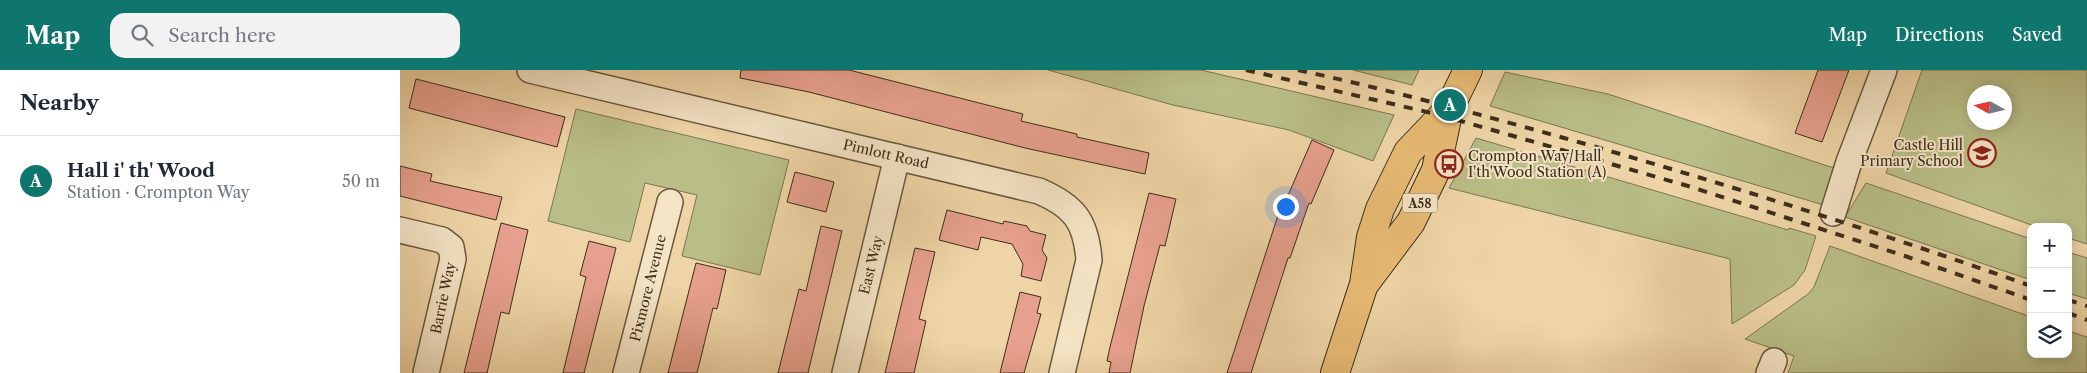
<!DOCTYPE html>
<html lang="en">
<head>
<meta charset="utf-8">
<style>
  :root { --surface:#fff; --page:#f2f2f3; --text:#1f2937; --muted:#747a83; --line:#e0e1e3; --accent:#0f766e }
  body { margin:0; font-family:"Libre Caslon Text",serif; background:var(--page); color:var(--text) }
  .controls { position:absolute; right:15px; bottom:15px; display:grid; overflow:hidden; border-radius:10px; box-shadow:0 2px 12px #0003 }
  .controls button { width:45px; height:45px; display:grid; place-items:center; padding:0; border:0; border-bottom:1px solid var(--line); background:var(--surface); color:var(--text); font:25px sans-serif }
  .compass { position:absolute; left:1567px; top:15px; width:45px; height:45px; border-radius:50%; background:var(--surface); box-shadow:0 2px 12px #0003; rotate:278deg }
  .you { position:absolute; left:885px; top:136px; width:18px; height:18px; margin:-12px; border:4px solid #fff; border-radius:50%; background:#1a73e8; box-shadow:0 0 0 8px #1a73e833 }
  .badge { display:grid; place-items:center; width:32px; height:32px; border-radius:50%; background:var(--accent); color:#fff; font-size:16px; font-weight:700 }
  .pin { position:absolute; translate:-50% -50%; border:2px solid #fff; box-shadow:0 1px 5px #0006 }
  .list { margin:0; padding:0; list-style:none }
  h2 { display:flex; justify-content:space-between; align-items:center; height:65px; margin:0; padding:0 20px; font-size:21px }
  h2 small { font-size:16px; font-weight:400; color:var(--muted) }
  .list li { display:grid; grid-template-columns:32px 1fr auto; gap:15px; align-items:center; box-sizing:border-box; height:90px; padding:0 20px; border-top:1px solid var(--line) }
  .list b { display:block; font-size:19px; white-space:nowrap }
  .list p { margin:0; font-size:16px; white-space:nowrap; color:var(--muted) }
  .list em { font-size:16px; font-style:normal; color:var(--muted) }
  .icon { flex:none; width:28px; height:28px; fill:none; stroke:currentColor; stroke-width:2; stroke-linecap:round; stroke-linejoin:round }
  .map { position:relative; flex:none; width:1687px; height:303px; overflow:hidden }
  header { display:flex; align-items:center; gap:30px; box-sizing:border-box; height:70px; padding:0 25px; background:var(--accent); color:#fff }
  header strong { font-size:24px }
  nav { display:flex; gap:28px; margin-inline-start:auto; font-size:18px }
  .search { width:350px; height:45px; background:var(--page); display:flex; align-items:center; gap:12px; box-sizing:border-box; padding:0 18px; border-radius:15px; color:var(--muted); font-size:19px }
  main { display:flex }
  aside { flex:1; background:var(--surface) }
  .map>svg:first-child { display:block }
  .green { fill:#b9bd86; stroke:#7b7650; fill-rule:evenodd }
  .building { fill:#e7a08d; stroke:#3d2e1a }
  .lines { fill:none; stroke-linecap:round; stroke-linejoin:round }
  .street-casing { stroke:#69583d; stroke-width:28 }
  .highway-casing { stroke:#3d2e1a; stroke-width:30 }
  .street { stroke:#f4e3c5; stroke-width:25 }
  .highway { stroke:#e7ba73; stroke-width:28 }
  .rail { stroke:#3d2e1a; stroke-width:4; stroke-dasharray:9 9; stroke-linecap:butt }
  .labels { text-anchor:middle; dominant-baseline:central; stroke-width:4; stroke-linejoin:round; paint-order:stroke }
  .shield { fill:#f4e3c5; stroke:#74644d; stroke-width:1 }
  .shield-label { font-size:12px; font-weight:bold; fill:#3d2e1a }
  .poi-label { font-size:14px; fill:#3d2e1a; stroke:#f4e3c5; text-anchor:end }
  .street-label { font-size:14px; fill:#3d2e1a; stroke:#f4e3c5 }
</style>
</head>
<body>
<header>
<strong>Map</strong>
<div class="search"><svg class="icon" aria-label="search" viewBox="0 0 24 24"><circle cx="10" cy="10" r="6"/><path d="M15 15l6 6"/></svg>Search here</div>
<nav><a>Map</a><a>Directions</a><a>Saved</a></nav>
</header>
<main>
<aside>
<h2>Nearby<small></small></h2>
<ul class="list">
<li><span class="badge">A</span><div><b>Hall i' th' Wood</b><p>Station · Crompton Way</p></div><em>50 m</em></li>
</ul>
</aside>
<div class="map">
<svg width="1687" height="303" viewBox="0 0 1687 303">
  <rect width="100%" height="100%" fill="#eed4a6"/>
  <filter id="stains"><feTurbulence type="fractalNoise" baseFrequency=".004" numOctaves="4"/><feColorMatrix values="0 0 0 0 .2 0 0 0 0 .09 0 0 0 0 .02 0 0 0 .5 -.17"/></filter>
  <radialGradient id="worn" r=".72"><stop offset=".6" stop-color="#630" stop-opacity="0"/><stop offset="1" stop-color="#630" stop-opacity=".3"/></radialGradient>
  <g class="green">
    <polygon points="648,0 801,0 994,45 973,91 889,60 773,35"/>
    <polygon points="953,0 1019,0 1012,15"/>
    <path d="M1522,0H1687V174L1668,168V157H1637L1486,103ZM1574,22H1604V52H1574Z"/>
    <polygon points="1105,2 1208,24 1440,100 1427,136 1090,36"/>
    <polygon points="176,39 389,90 360,205 282,186 297,125 245,113 230,172 148,151"/>
    <polygon points="1076,68 1388,160 1389,158 1416,166 1405,200 1394,215 1332,254 1330,189 1049,118"/>
    <polygon points="1466,113 1631,169 1631,210 1445,147"/>
    <polygon points="1430,176 1631,247 1631,284 1668,284 1668,261 1687,267 1687,303 1388,303 1394,286 1345,269 1408,224 1414,217"/>
    <polygon points="1668,182 1687,188 1687,229 1668,223"/>
  </g>
  <g class="building">
    <polygon points="341,0 449,0 603,39 623,44 621,51 677,64 677,67 749,83 745,104 625,78 409,22 340,8"/>
    <polygon points="1418,0 1449,0 1422,72 1395,63"/>
    <polygon points="16,9 165,47 157,77 9,38"/>
    <polygon points="912,70 934,80 911,134 909,133 890,188 888,188 851,303 827,303 881,136 883,137"/>
    <polygon points="0,96 32,104 30,111 102,127 96,150 0,126"/>
    <polygon points="395,102 434,112 426,142 387,132"/>
    <polygon points="749,123 776,129 765,176 760,175 744,236 730,303 709,303 711,292 707,291 710,277"/>
    <polygon points="547,140 603,154 604,151 627,156 630,161 646,165 642,180 647,188 641,211 621,206 623,194 612,174 581,167 578,180 539,170"/>
    <polygon points="101,153 128,160 109,244 101,242 87,303 64,303"/>
    <polygon points="421,156 442,161 408,303 378,303 399,219 406,221"/>
    <polygon points="189,171 216,178 184,303 163,303 186,207 180,205"/>
    <polygon points="515,178 535,182 519,249 526,251 514,303 485,303"/>
    <polygon points="296,193 326,200 317,239 313,238 297,303 268,303"/>
    <polygon points="620,222 641,227 637,243 641,244 624,303 600,303"/>
  </g>
  <g class="lines">
    <defs>
      <g id="street">
        <path d="M130,0L639,121C674,136 686,151 689,190L662,303"/>
        <polyline points="1433,143 1449,92 1484,0"/>
        <polyline points="0,160 42,170 51,177 53,189 26,303"/>
        <polyline points="226,303 270,132"/>
        <polyline points="445,303 497,87"/>
        <polyline points="1369,303 1374,291"/>
      </g>
      <g id="highway">
        <polyline points="966,212 1011,152 1036,100 1049,39 1068,0"/>
        <polyline points="935,303 964,214 971,167 980,139 1008,82 1049,39"/>
      </g>
    </defs>
    <use href="#street" class="street-casing"/>
    <use href="#highway" class="highway-casing"/>
    <use href="#street" class="street"/>
    <use href="#highway" class="highway"/>
    <g class="rail">
      <polyline points="846,0 1040,45 1288,116 1505,186 1631,230"/>
      <path d="M898,0C999,22 1097,49 1196,77C1342,119 1487,165 1631,216"/>
      <polyline points="1668,230 1687,236"/>
      <polyline points="1668,243 1687,250"/>
    </g>
  </g>
  <defs>
    <symbol id="school-ring" viewBox="-11 -11 22 22"><circle r="9.5" fill="#f4e3c5" stroke="#8f2418" stroke-width="1.5"/><path d="M0-5L7-2L0 1L-7-2ZM-4 1L0 2.5L4 1V4Q0 6-4 4Z" fill="#8f2418"/></symbol>
    <symbol id="bus-ring" viewBox="-11 -11 22 22"><circle r="9.5" fill="#f4e3c5" stroke="#8f2418" stroke-width="1.5"/><path d="M-5-6H5V4H4V6H2V4H-2V6H-4V4H-5ZM-3.5-4V0h7V-4ZM-3.5 1.2v1.5H-2V1.2ZM2 1.2v1.5H3.5V1.2Z" fill="#8f2418"/></symbol>
  </defs>
  <g fill-rule="evenodd">
    <use href="#school-ring" x="1566" y="67" width="32" height="32"/>
    <use href="#bus-ring" x="1033" y="78" width="32" height="32"/>
  </g>
  <g class="labels">
    <rect class="shield" x="1002.5" y="123.5" width="35" height="19" rx="4"/>
    <g class="shield-label">
      <text x="1020" y="133">A58</text>
    </g>
    <g class="poi-label">
      <text x="1563" y="75">Castle Hill<tspan x="1563" dy="16">Primary School</tspan></text>
      <text x="1068" y="86" text-anchor="start">Crompton Way/Hall<tspan x="1068" dy="16">I'th'Wood Station (A)</tspan></text>
    </g>
    <g class="street-label">
      <text transform="translate(486 84) rotate(13)">Pimlott Road</text>
      <text transform="translate(471 195) rotate(-76)">East Way</text>
      <text transform="translate(248 218) rotate(-76)">Pixmore Avenue</text>
      <text transform="translate(43 228) rotate(-78)">Barrie Way</text>
    </g>
  </g>
  <rect width="100%" height="100%" filter="url(#stains)"/>
  <rect width="100%" height="100%" fill="url(#worn)"/>
</svg>
<div class="controls">
<button>+</button>
<button>−</button>
<button><svg class="icon" aria-label="layers" viewBox="0 0 24 24"><path d="M12 4l9 5-9 5-9-5zM3 14l9 5 9-5"/></svg></button>
</div>
<svg class="compass" viewBox="-18 -18 36 36"><path d="M0-13l5 13h-10z" fill="#e53935"/><path d="M0 13l5-13h-10z" fill="#747a83"/></svg>
<div class="you"></div>
<div class="pin badge" style="left:1050px;top:35px">A</div>
</div>
</main>
</body>
</html>
